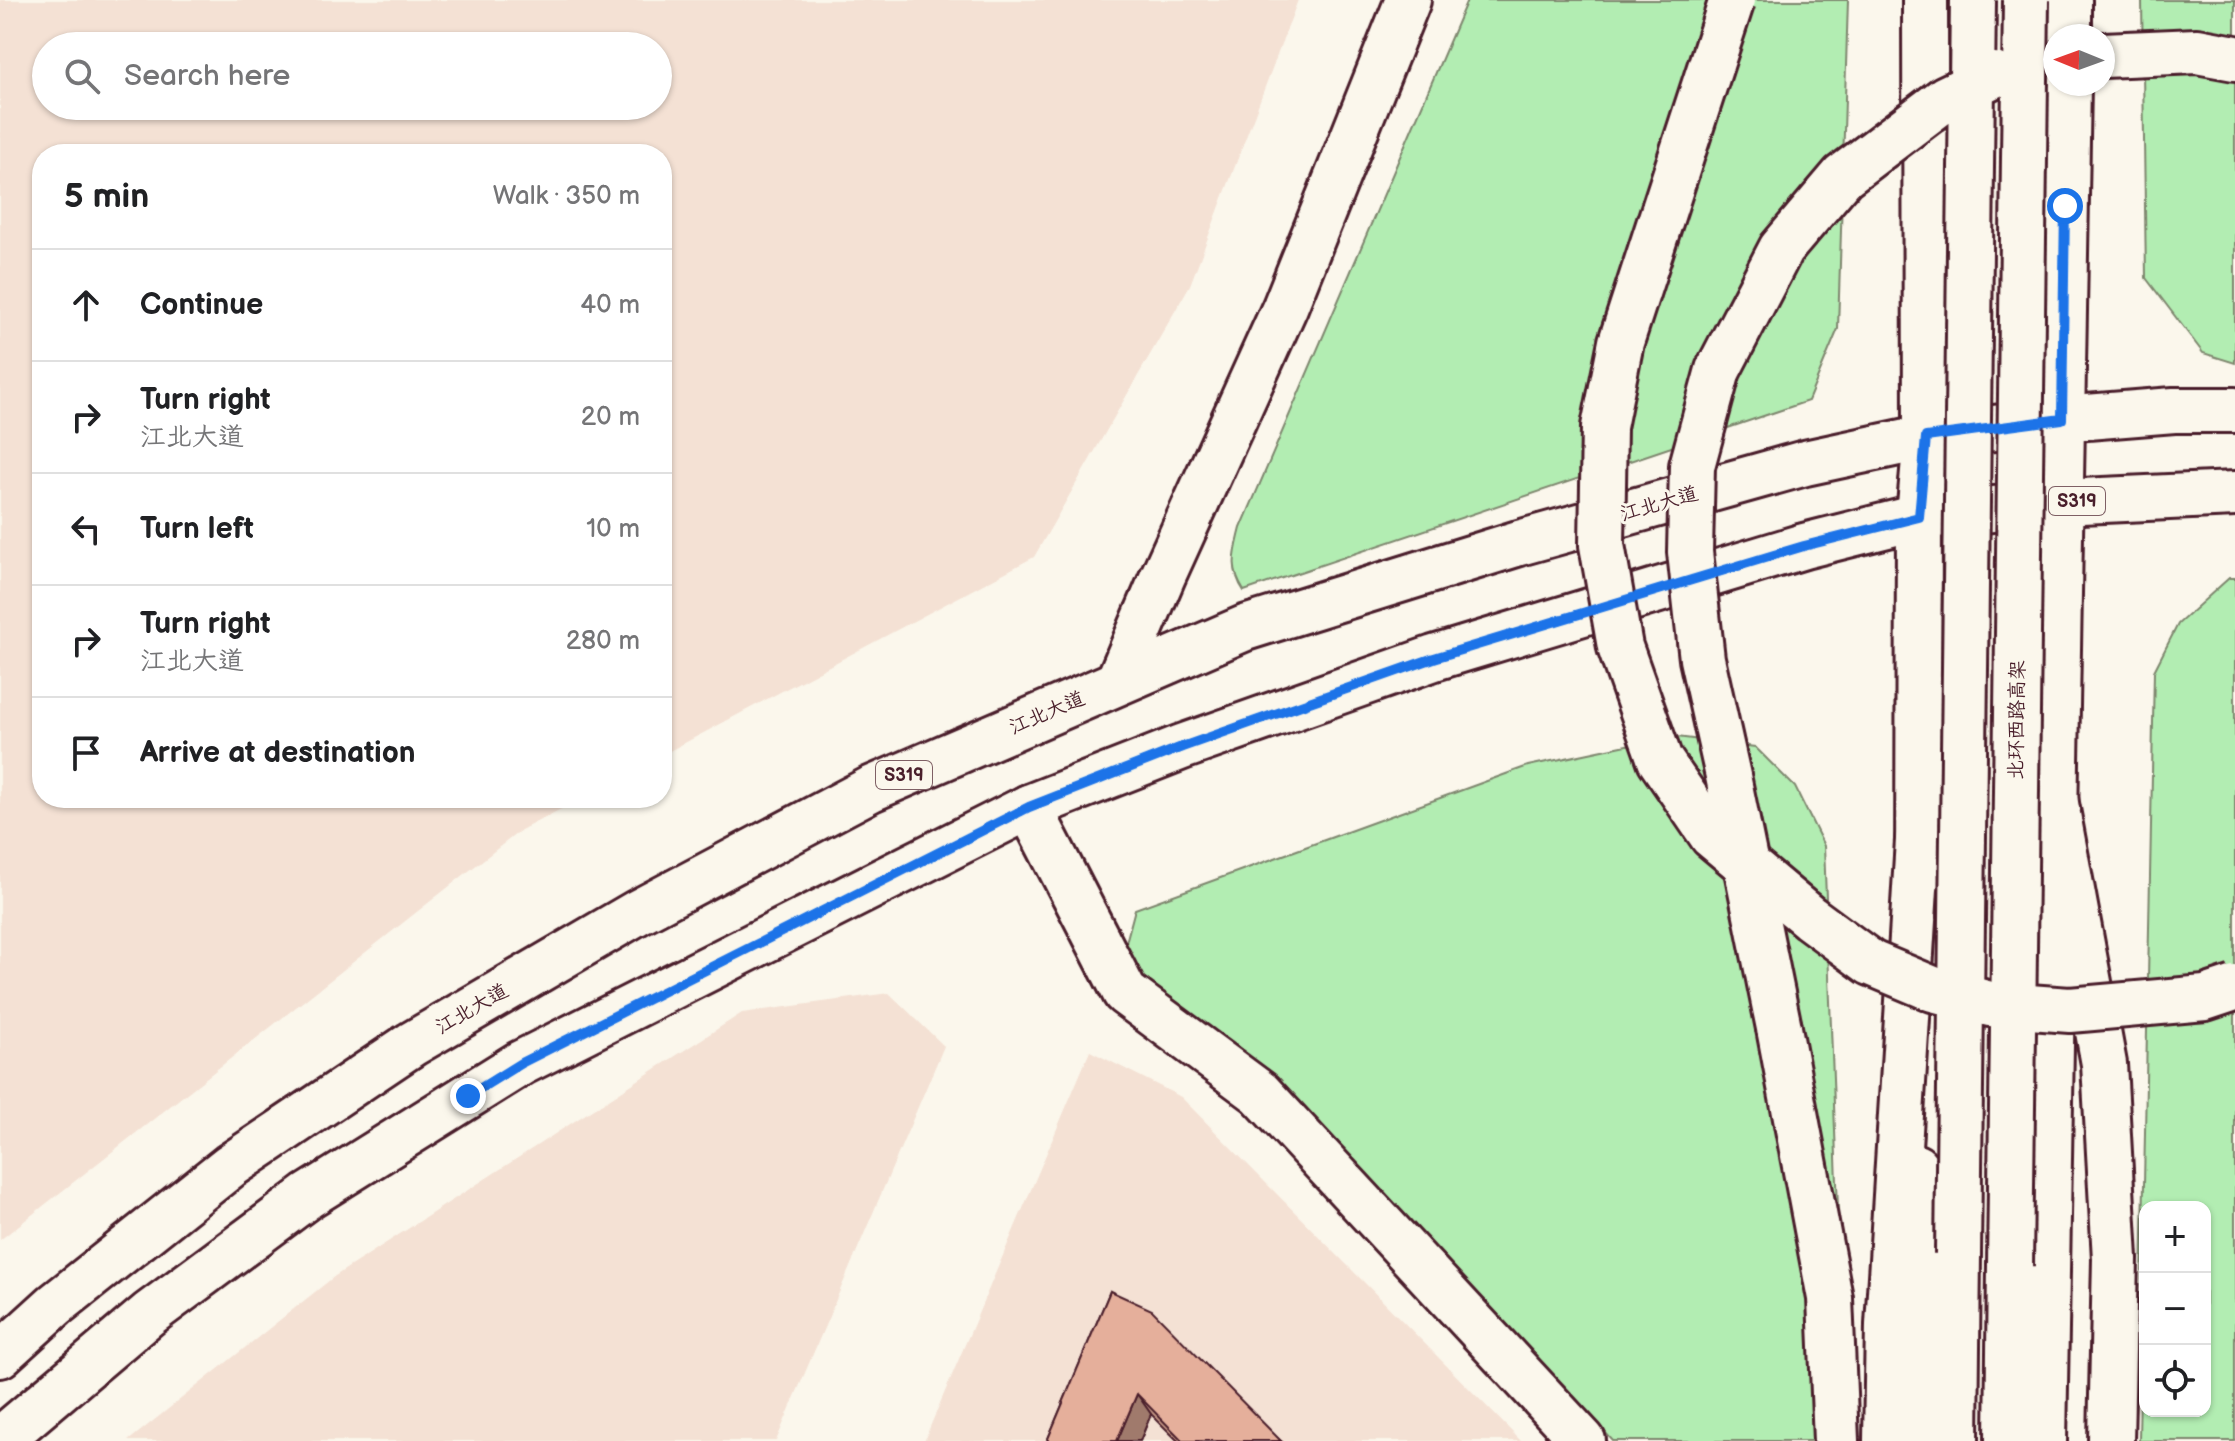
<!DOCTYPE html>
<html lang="en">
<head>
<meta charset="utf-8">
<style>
  :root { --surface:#fff; --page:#f2f2f2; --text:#202124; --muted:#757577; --line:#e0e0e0 }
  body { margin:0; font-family:"Balsamiq Sans","LXGW WenKai TC",sans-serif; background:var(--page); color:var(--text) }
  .controls { position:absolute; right:24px; bottom:24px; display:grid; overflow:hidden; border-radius:16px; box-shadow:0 2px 6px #0004 }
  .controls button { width:72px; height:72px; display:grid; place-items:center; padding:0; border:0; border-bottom:2px solid var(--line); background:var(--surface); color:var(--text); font:40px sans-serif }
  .compass { position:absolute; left:2043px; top:24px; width:72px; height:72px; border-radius:50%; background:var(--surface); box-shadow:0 2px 6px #0004; rotate:271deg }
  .stop { position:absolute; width:24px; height:24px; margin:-18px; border:6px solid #1a73e8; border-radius:50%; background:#fff }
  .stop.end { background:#1a73e8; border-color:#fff; box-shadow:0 2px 8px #0008 }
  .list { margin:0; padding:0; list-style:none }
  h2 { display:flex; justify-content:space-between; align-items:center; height:104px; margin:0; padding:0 32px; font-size:34px }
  h2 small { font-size:26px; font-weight:400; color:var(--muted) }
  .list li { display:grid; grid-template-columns:52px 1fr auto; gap:24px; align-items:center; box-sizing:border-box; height:112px; padding:0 32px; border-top:2px solid var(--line) }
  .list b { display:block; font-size:30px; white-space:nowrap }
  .list p { margin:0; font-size:26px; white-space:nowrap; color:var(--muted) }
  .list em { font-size:26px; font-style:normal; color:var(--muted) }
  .icon { flex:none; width:44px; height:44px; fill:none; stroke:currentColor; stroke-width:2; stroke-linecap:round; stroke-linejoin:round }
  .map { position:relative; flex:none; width:2235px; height:1441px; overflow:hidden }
  .search { position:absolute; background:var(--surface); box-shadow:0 2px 6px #0004; left:32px; top:32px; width:640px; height:88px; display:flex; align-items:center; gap:20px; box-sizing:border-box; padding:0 28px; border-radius:44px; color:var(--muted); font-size:30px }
  .panel { position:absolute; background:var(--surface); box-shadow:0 2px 6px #0004; left:32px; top:144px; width:640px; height:664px; border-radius:32px }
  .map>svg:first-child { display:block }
  .built { fill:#f4e1d4; fill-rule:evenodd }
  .green { fill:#b2edb2; stroke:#7e866e; stroke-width:2; fill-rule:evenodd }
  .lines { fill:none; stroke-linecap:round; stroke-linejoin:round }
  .secondary-casing { stroke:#4a1f2b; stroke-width:50 }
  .primary-casing { stroke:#4a1f2b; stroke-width:50 }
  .highway-casing { stroke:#4a1f2b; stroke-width:50 }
  .secondary { stroke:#fbf7ec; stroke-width:44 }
  .primary { stroke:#fbf7ec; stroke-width:44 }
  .highway { stroke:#fbf7ec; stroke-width:44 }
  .highway-bridge-casing { stroke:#4a1f2b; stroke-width:50; stroke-linecap:butt }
  .highway-bridge { stroke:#fbf7ec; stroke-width:44 }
  .wall { fill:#c59685; stroke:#4a1f2b; stroke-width:2 }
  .shaded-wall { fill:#a07a6c; stroke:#4a1f2b; stroke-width:2 }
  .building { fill:#e5af9b; stroke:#4a1f2b; stroke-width:2 }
  .route { stroke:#1a73e8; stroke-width:10 }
  .labels { text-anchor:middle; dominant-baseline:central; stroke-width:6; stroke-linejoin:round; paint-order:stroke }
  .shield { fill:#fbf7ec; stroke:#7f6065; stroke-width:2 }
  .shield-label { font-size:18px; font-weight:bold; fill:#4a1f2b }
  .street-label { font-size:20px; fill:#4a1f2b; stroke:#fbf7ec }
</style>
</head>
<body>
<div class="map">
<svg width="2235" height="1441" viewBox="0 0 2235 1441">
  <rect width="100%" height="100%" fill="#fbf7ec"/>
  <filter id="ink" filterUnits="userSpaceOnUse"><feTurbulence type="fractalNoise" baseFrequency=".0125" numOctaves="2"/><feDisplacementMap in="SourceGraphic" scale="16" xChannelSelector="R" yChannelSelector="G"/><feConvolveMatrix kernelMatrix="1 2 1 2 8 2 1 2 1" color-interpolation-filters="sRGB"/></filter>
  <g filter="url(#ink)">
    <g class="built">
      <path d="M0,0H1298L1190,285L1034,557L662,755V154H42V798H582L521,830L0,1240ZM46,46H658V106H46Z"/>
      <polygon points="889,993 944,1046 776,1441 128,1441 335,1276 742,1013"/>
      <polygon points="1090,1051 1181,1097 1521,1441 924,1441"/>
    </g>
    <g class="green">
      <path d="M1467,0H1848L1838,329L1808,401L1244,591C1229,568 1235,553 1241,528Z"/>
      <polygon points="2142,0 2235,0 2235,363 2203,353 2146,278"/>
      <path d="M2229,578H2235V1441H2139L2154,671L2178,624ZM2145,1207H2205V1411H2145Z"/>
      <polygon points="1669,736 1755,747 1795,787 1824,846 1847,1441 1613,1441 1473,1288 1254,1062 1143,984 1124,950 1135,909 1528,766"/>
    </g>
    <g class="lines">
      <defs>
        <polyline id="secondary" points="1118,682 1163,576 1285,307 1408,0"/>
        <g id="primary">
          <polyline points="2069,36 2069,0"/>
          <polyline points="1029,807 1125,993 1260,1093 1583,1441"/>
          <polyline points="1918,879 1919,517 1926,437 1925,0"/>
          <polyline points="0,1355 55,1305 230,1166 412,1044 638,912 871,789 1245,628 1519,543 1805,463 1926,437 2062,419 2174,410 2235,410"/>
          <polyline points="0,1440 149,1314 308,1196 521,1063 1029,807 1182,747 1434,658 1804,546 1919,517 2059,502 2235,494"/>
          <polyline points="1915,1441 1916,1167"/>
          <polyline points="2044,1441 2068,84"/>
        </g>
        <g id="highway">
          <polyline points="2103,55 2197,51 2235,58"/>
          <polyline points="2054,793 2104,1064 2115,1259 2111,1441"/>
          <polyline points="1779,1028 1830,1298 1836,1441"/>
          <polyline points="1886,1441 1888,1325 1918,840"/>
          <polyline points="1956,1441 1958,1254"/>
          <polyline points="2008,1441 2010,1266"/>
        </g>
      </defs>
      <use href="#secondary" class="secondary-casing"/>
      <use href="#primary" class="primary-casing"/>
      <use href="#highway" class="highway-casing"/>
      <use href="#secondary" class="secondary"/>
      <use href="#primary" class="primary"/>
      <use href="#highway" class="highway"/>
      <defs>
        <g id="highway-bridge">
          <polyline points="1732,0 1621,342 1604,427 1602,545 1620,647 1660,760 1712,836 1810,918 1871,963 1933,989 1990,1004 2070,1010 2205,998 2235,988"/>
          <polyline points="1779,1028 1728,776 1702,659 1690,552 1692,466 1718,370 1781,249 1843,176 1946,98 1994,75"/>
          <polyline points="1958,1254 1973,0"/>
          <polyline points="2010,1266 2026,0"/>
        </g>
      </defs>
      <use href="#highway-bridge" class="highway-bridge-casing"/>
      <use href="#highway-bridge" class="highway-bridge"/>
    </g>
    <polygon class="wall" points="1110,1291 1281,1441 1178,1441 1151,1414 1140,1441 1047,1441"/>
    <polygon class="shaded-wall" points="1137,1394 1151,1414 1140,1441 1117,1441"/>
    <polygon class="building" points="1110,1291 1152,1310 1281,1441 1183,1441 1137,1394 1117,1441 1047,1441"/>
  </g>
  <g class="lines" filter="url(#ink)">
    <polyline class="route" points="468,1096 521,1063 1029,807 1182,747 1434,658 1804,546 1919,517 1926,437 2062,419 2065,206"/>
  </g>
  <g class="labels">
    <g class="shield">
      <rect x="2049" y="487" width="56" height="28" rx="6"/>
      <rect x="876" y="761" width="56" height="28" rx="6"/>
    </g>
    <g class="shield-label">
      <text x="2077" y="501">S319</text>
      <text x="904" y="775">S319</text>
    </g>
    <g class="street-label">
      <text transform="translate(1659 504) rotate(-16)">江北大道</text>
      <text transform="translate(1047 713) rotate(-23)">江北大道</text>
      <text transform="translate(2017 720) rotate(-89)">北环西路高架</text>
      <text transform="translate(472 1009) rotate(-30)">江北大道</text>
    </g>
  </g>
</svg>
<div class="controls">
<button>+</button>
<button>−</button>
<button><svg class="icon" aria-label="locate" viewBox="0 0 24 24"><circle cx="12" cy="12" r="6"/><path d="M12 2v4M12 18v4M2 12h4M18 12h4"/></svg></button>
</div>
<svg class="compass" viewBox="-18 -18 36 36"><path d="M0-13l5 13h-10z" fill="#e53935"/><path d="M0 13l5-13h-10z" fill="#757577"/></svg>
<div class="stop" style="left:2065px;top:206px"></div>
<div class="stop end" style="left:468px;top:1096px"></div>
<div class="search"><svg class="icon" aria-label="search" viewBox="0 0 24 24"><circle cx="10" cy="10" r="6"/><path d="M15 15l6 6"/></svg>Search here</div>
<section class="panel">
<h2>5 min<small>Walk · 350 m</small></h2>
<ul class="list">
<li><svg class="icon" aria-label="ahead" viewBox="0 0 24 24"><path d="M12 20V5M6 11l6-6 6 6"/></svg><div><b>Continue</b></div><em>40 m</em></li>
<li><svg class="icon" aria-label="right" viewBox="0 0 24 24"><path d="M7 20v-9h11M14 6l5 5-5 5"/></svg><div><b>Turn right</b><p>江北大道</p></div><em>20 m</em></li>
<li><svg class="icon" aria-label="left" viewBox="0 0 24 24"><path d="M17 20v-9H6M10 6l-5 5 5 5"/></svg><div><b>Turn left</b></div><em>10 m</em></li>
<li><svg class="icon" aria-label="right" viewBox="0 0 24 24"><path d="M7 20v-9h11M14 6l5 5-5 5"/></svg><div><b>Turn right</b><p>江北大道</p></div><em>280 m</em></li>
<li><svg class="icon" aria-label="arrive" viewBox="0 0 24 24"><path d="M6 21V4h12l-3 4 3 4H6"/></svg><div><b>Arrive at destination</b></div></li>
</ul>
</section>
</div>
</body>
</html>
